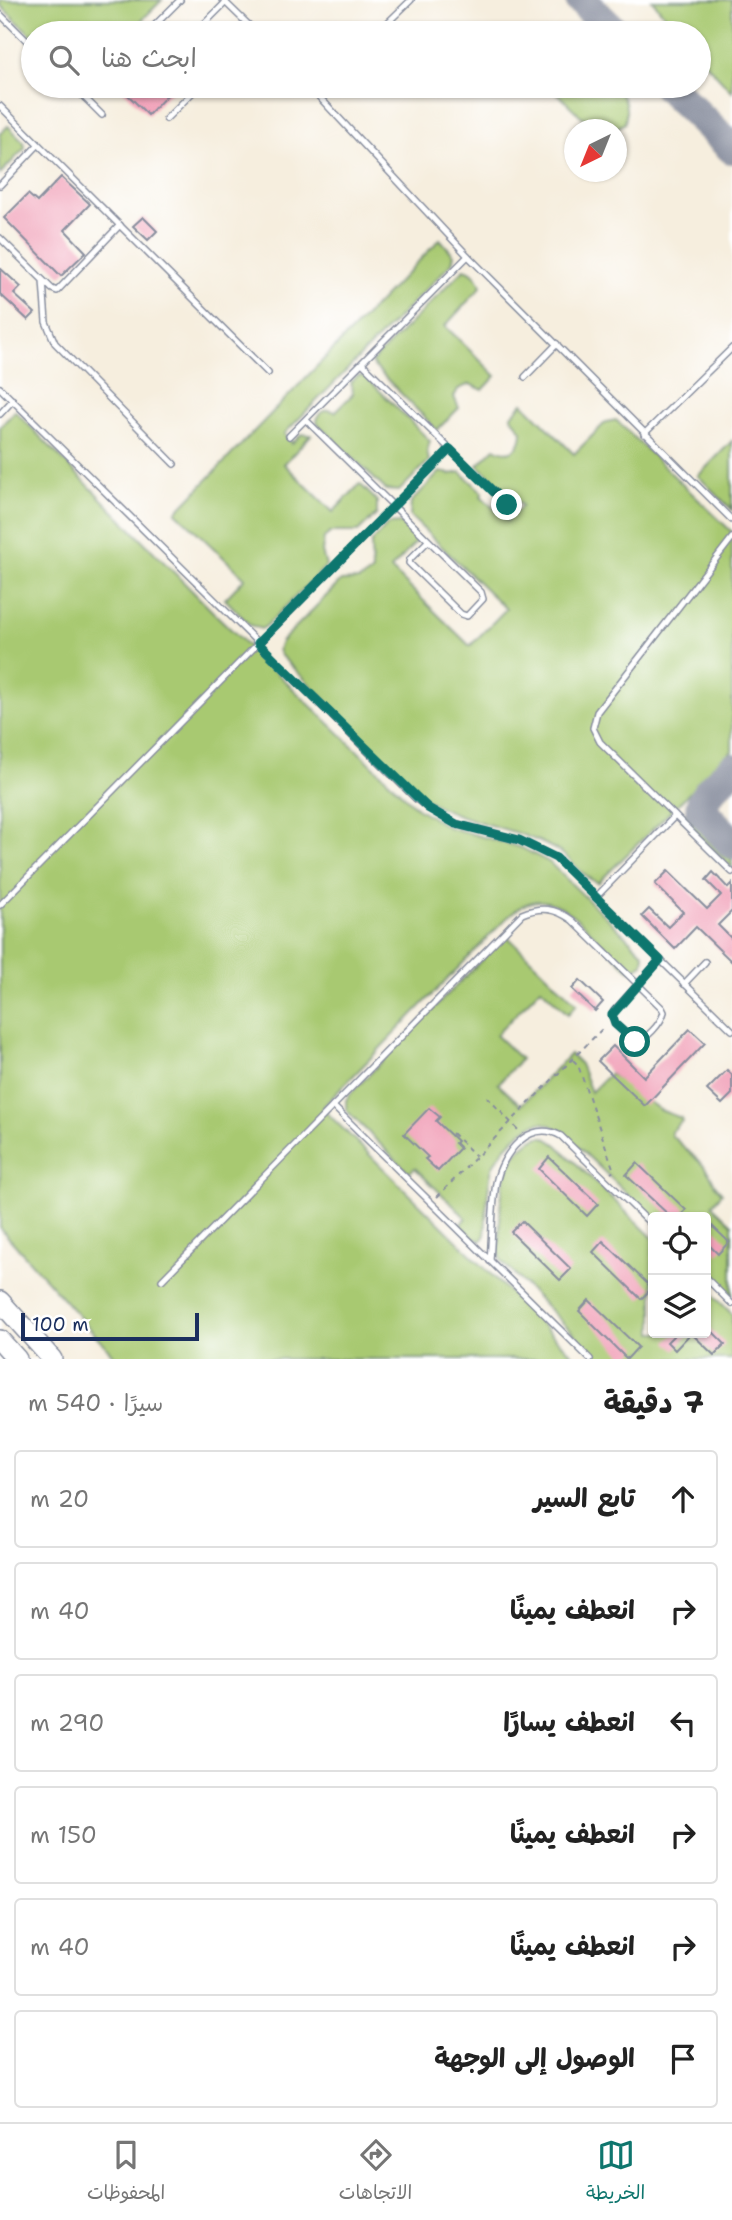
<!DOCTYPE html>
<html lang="ar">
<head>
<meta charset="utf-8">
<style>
  :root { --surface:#fff; --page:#f2f2f2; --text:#222; --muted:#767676; --line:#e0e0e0; --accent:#0f766e }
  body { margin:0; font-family:"Shantell Sans","Playpen Sans Arabic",sans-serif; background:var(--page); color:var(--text); direction:rtl }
  .controls { position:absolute; right:21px; bottom:21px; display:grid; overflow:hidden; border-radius:7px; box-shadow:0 2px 5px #0004 }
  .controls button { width:63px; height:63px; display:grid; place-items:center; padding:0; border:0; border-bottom:2px solid var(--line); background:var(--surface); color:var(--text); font:35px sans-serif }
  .compass { position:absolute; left:564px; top:119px; width:63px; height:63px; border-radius:50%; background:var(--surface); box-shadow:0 2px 5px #0004; rotate:223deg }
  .scale { position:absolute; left:21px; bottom:18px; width:178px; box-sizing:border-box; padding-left:7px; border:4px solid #1b2f5e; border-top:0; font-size:19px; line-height:24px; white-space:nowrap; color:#1b2f5e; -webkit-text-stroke:5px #fff; paint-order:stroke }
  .stop { position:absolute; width:21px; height:21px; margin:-16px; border:5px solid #0f766e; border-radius:50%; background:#fff }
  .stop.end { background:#0f766e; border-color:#fff; box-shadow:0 2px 7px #0008 }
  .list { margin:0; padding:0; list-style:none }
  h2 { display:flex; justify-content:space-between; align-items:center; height:91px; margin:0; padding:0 28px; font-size:30px }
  h2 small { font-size:23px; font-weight:400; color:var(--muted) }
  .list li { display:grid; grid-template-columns:46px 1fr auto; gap:21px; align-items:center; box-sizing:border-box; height:98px; margin:0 14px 14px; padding:0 14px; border:2px solid var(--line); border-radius:7px }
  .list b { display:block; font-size:26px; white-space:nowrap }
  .list em { font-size:23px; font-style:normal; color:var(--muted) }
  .icon { flex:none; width:38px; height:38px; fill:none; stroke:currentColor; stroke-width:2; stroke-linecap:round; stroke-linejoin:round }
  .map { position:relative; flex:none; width:732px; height:1359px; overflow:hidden; direction:ltr }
  .search { position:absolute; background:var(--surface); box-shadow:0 2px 5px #0004; left:21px; right:21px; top:21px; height:77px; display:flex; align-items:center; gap:18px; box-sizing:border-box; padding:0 24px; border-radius:38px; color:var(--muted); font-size:26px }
  .sheet { height:763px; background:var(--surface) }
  nav { display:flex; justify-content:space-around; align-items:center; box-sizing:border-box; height:98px; border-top:2px solid var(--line); background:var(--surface); font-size:19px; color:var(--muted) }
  nav a { display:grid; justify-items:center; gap:4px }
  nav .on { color:var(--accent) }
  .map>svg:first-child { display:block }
  .green { fill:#a8c971; stroke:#627c68; stroke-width:2 }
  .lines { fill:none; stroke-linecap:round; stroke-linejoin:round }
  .taxiway { stroke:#888e9e; stroke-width:32 }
  .building { fill:#f1a0b8 }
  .lane-casing { stroke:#888e9e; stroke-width:8 }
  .highway-casing { stroke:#888e9e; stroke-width:22 }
  .path { stroke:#888e9e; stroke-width:2; stroke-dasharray:5 5; stroke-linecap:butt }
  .lane { stroke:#fff; stroke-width:5 }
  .highway { stroke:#fff; stroke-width:19 }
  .route { stroke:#0f766e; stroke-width:9 }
</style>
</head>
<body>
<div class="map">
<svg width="732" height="1359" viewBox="0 0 732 1359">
  <rect width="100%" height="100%" fill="#fff"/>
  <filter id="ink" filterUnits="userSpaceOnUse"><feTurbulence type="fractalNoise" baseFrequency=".0143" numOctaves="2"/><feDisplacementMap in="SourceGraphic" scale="14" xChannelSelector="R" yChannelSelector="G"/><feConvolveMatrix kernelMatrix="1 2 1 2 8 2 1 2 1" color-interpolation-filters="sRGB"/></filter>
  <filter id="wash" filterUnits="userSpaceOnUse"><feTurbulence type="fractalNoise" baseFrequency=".00686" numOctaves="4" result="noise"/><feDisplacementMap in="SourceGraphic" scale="28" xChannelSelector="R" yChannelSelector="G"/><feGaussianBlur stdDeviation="1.57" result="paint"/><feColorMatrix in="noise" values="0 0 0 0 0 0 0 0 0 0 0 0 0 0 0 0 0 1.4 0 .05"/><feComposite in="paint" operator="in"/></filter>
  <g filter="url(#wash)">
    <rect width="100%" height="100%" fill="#f6eede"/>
    <g class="green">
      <polygon points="0,0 162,0 129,33 33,33 33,37 0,5"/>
      <polygon points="652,0 732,0 732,92 699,56 699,33 679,33"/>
      <path d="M550,86H613C626,98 628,106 625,123C621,125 619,128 615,129C593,135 564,99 550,86Z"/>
      <polygon points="8,126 24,142 25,148 0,174 0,134"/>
      <polygon points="440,239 454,255 452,263 284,434 292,443 302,434 311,435 284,464 333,512 360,484 377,501 377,514 358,532 331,532 324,538 322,552 326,566 265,627 261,629 250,625 225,599 245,578 176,512"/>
      <path d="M464,269C472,270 480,279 481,287L445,326L496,376L483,390L470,384L458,389L454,397L459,408L437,430L371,363Z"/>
      <path d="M358,376H365L430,441L427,451L429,461L399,491L386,490L317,423C317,412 326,407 335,412L353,394L351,382Z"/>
      <path d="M523,403L574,454L606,422L616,420L732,532V751L598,883C583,878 574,861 561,853C519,826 468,826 426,799L281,656L278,650L281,642L341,581L359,580L372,572L371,543L388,524L401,523L418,540L391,569L470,646L506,609L410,516L411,502L440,472L451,474L461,472L483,493L481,496L507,521L522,506L478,465L495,448C510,457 522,449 522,431L511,416Z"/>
      <path d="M15,411L213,612L417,808L448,827L522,848L549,862L644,954L643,964L631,971C604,952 566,889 529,903C517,907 507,918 498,927L322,1108L577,1359H117L0,1228V427Z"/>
      <polygon points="732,441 732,510 698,476"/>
      <polygon points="685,813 732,860 732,868 681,818"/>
      <path d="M506,935L577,1004L568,1014L541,988L496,1035L521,1059L498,1084L521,1105L570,1054L580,1064L591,1092L610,1073L660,1110L681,1118L682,1121L671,1132V1135L703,1165L711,1176L715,1185L722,1193L712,1205L732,1224V1295L706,1269V1217L653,1219L563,1132C557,1128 550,1124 543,1123C525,1122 497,1154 492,1169C486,1190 487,1214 485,1235L481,1241L473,1238L460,1225L466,1218L415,1168L409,1173L346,1110V1100L351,1093Z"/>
      <path d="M539,1137H545L557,1145L653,1238V1333H706V1288L732,1314V1359H599L501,1261L499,1250C501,1212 495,1153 539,1137Z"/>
    </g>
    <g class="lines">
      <g class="taxiway">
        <polyline points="581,0 615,33"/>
        <polyline points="668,86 732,148"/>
        <path d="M732,769C721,780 701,794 701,810L732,843"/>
      </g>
    </g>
    <g id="blocks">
      <g class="building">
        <polygon points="119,86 176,86 148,115"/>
        <polygon points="61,177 90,204 65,230 86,252 61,276 4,218 28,194 37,202"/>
        <polygon points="143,217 157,231 148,240 133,226"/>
        <polygon points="0,268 21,287 14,294 35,313 28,320 0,294"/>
        <polygon points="668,871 707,909 721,895 706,880 713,872 728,888 732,884 732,911 718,925 732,939 732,962 696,927 675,949 642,916 649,909 668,927 683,912 655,884"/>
        <polygon points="580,980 603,1002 595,1011 572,989"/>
        <polygon points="690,1029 705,1043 645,1106 598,1061 613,1046 644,1077"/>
        <polygon points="727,1070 732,1075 732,1094 722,1104 707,1090"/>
        <polygon points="429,1108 440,1117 436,1121 457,1141 455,1143 460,1148 438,1171 425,1159 428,1157 404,1134"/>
        <polygon points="549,1157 598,1204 587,1216 539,1169"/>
        <polygon points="637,1163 686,1210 679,1217 671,1217 626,1175"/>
        <polygon points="522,1221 571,1269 560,1280 511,1232"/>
        <polygon points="710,1224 729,1242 718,1254 706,1242 706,1229"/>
        <polygon points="603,1241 652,1288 641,1299 593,1252"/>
        <polygon points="589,1300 638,1347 627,1359 579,1311"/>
        <polygon points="706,1325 725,1344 714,1355 691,1333 675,1350 667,1342 676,1333 706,1333"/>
      </g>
    </g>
  </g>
  <g filter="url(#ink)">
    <use href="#blocks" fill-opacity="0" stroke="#888e9e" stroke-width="2"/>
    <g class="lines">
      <defs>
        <g id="lane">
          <polyline points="223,0 257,33"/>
          <polyline points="0,14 33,47"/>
          <polyline points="147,33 180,0"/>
          <polyline points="195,33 226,2"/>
          <polyline points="377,33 411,0"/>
          <polyline points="73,86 102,115"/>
          <polyline points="309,86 468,256 732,520"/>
          <polyline points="316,93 324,86"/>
          <polyline points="85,98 96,86"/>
          <polyline points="0,106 268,373"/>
          <polyline points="166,119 199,86"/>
          <polyline points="0,185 38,145"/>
          <polyline points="0,238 52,289 57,291 120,225"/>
          <polyline points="43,281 46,322 55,343 174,464"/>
          <polyline points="362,363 507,505"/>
          <polyline points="525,377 557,344"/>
          <polyline points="0,388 415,798 428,808 456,824 519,840 556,858 732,1030"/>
          <polyline points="0,414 13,400"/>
          <polyline points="306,420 481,592 483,599 467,616 461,614 409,563 410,559 428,541"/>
          <polyline points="644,434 732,348"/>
          <polyline points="289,436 468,256"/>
          <polyline points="732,538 597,712 593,728 600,742 732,872"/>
          <polyline points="597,896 675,816"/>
          <polyline points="0,905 450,449"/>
          <polyline points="684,984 705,962"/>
          <polyline points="333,1106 590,1359"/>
          <path d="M490,1261C492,1235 492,1208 496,1183C502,1154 529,1118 561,1136L653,1226"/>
          <polyline points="706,1278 732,1304"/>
          <path d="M162,1280L522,914C541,906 555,908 572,920L662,1008L664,1012C661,1024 646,1040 635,1042L615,1024L612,1015L614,1011L660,960"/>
        </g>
        <g id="highway">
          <polyline points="0,1301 52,1359"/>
          <polyline points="0,1340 17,1359"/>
        </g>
      </defs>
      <use href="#lane" class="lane-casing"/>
      <use href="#highway" class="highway-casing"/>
      <g class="path">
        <polyline points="573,1060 578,1065 614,1171 611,1173"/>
        <polyline points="487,1097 520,1132"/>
        <polyline points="452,1133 476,1156"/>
        <polyline points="437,1197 605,1026"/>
      </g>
      <use href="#lane" class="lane"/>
      <use href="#highway" class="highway"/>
    </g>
  </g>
  <g class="lines" filter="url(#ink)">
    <polyline class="route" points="507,505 450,449 258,643 428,808 456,824 519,840 556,858 660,960 612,1015 615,1024 635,1042"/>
  </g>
</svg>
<div class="controls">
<button><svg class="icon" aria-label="locate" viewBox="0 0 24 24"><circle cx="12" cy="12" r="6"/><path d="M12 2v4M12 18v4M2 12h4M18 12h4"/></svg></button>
<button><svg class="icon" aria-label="layers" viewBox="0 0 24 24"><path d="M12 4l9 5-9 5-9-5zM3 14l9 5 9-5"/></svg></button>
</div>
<svg class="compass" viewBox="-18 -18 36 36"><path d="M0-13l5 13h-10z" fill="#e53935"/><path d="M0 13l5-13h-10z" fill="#767676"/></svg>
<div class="scale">100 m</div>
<div class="stop" style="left:635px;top:1042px"></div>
<div class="stop end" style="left:507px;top:505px"></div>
<div class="search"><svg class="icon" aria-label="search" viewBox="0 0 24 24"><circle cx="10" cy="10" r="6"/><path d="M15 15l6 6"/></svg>ابحث هنا</div>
</div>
<section class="sheet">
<h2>7 دقيقة<small>سيرًا · 540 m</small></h2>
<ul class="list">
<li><svg class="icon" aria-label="ahead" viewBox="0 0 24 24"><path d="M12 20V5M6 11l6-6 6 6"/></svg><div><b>تابع السير</b></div><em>20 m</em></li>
<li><svg class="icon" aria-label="right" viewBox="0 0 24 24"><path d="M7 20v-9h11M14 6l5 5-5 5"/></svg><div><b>انعطف يمينًا</b></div><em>40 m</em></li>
<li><svg class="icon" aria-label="left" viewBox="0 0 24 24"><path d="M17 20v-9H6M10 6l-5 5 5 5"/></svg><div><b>انعطف يسارًا</b></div><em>290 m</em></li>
<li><svg class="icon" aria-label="right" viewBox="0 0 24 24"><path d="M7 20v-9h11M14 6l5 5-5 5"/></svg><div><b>انعطف يمينًا</b></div><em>150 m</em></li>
<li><svg class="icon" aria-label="right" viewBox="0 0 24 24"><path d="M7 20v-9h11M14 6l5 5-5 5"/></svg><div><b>انعطف يمينًا</b></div><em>40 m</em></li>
<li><svg class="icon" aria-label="arrive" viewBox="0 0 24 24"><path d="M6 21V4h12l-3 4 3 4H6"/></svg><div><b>الوصول إلى الوجهة</b></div></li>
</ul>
</section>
<nav>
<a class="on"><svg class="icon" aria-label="map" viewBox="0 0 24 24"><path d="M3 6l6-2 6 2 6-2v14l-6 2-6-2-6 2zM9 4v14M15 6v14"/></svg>الخريطة</a>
<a><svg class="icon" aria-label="directions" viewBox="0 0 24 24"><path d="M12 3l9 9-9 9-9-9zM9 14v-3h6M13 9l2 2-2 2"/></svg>الاتجاهات</a>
<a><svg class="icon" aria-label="saved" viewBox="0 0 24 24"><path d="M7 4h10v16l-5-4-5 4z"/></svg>المحفوظات</a>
</nav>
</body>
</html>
